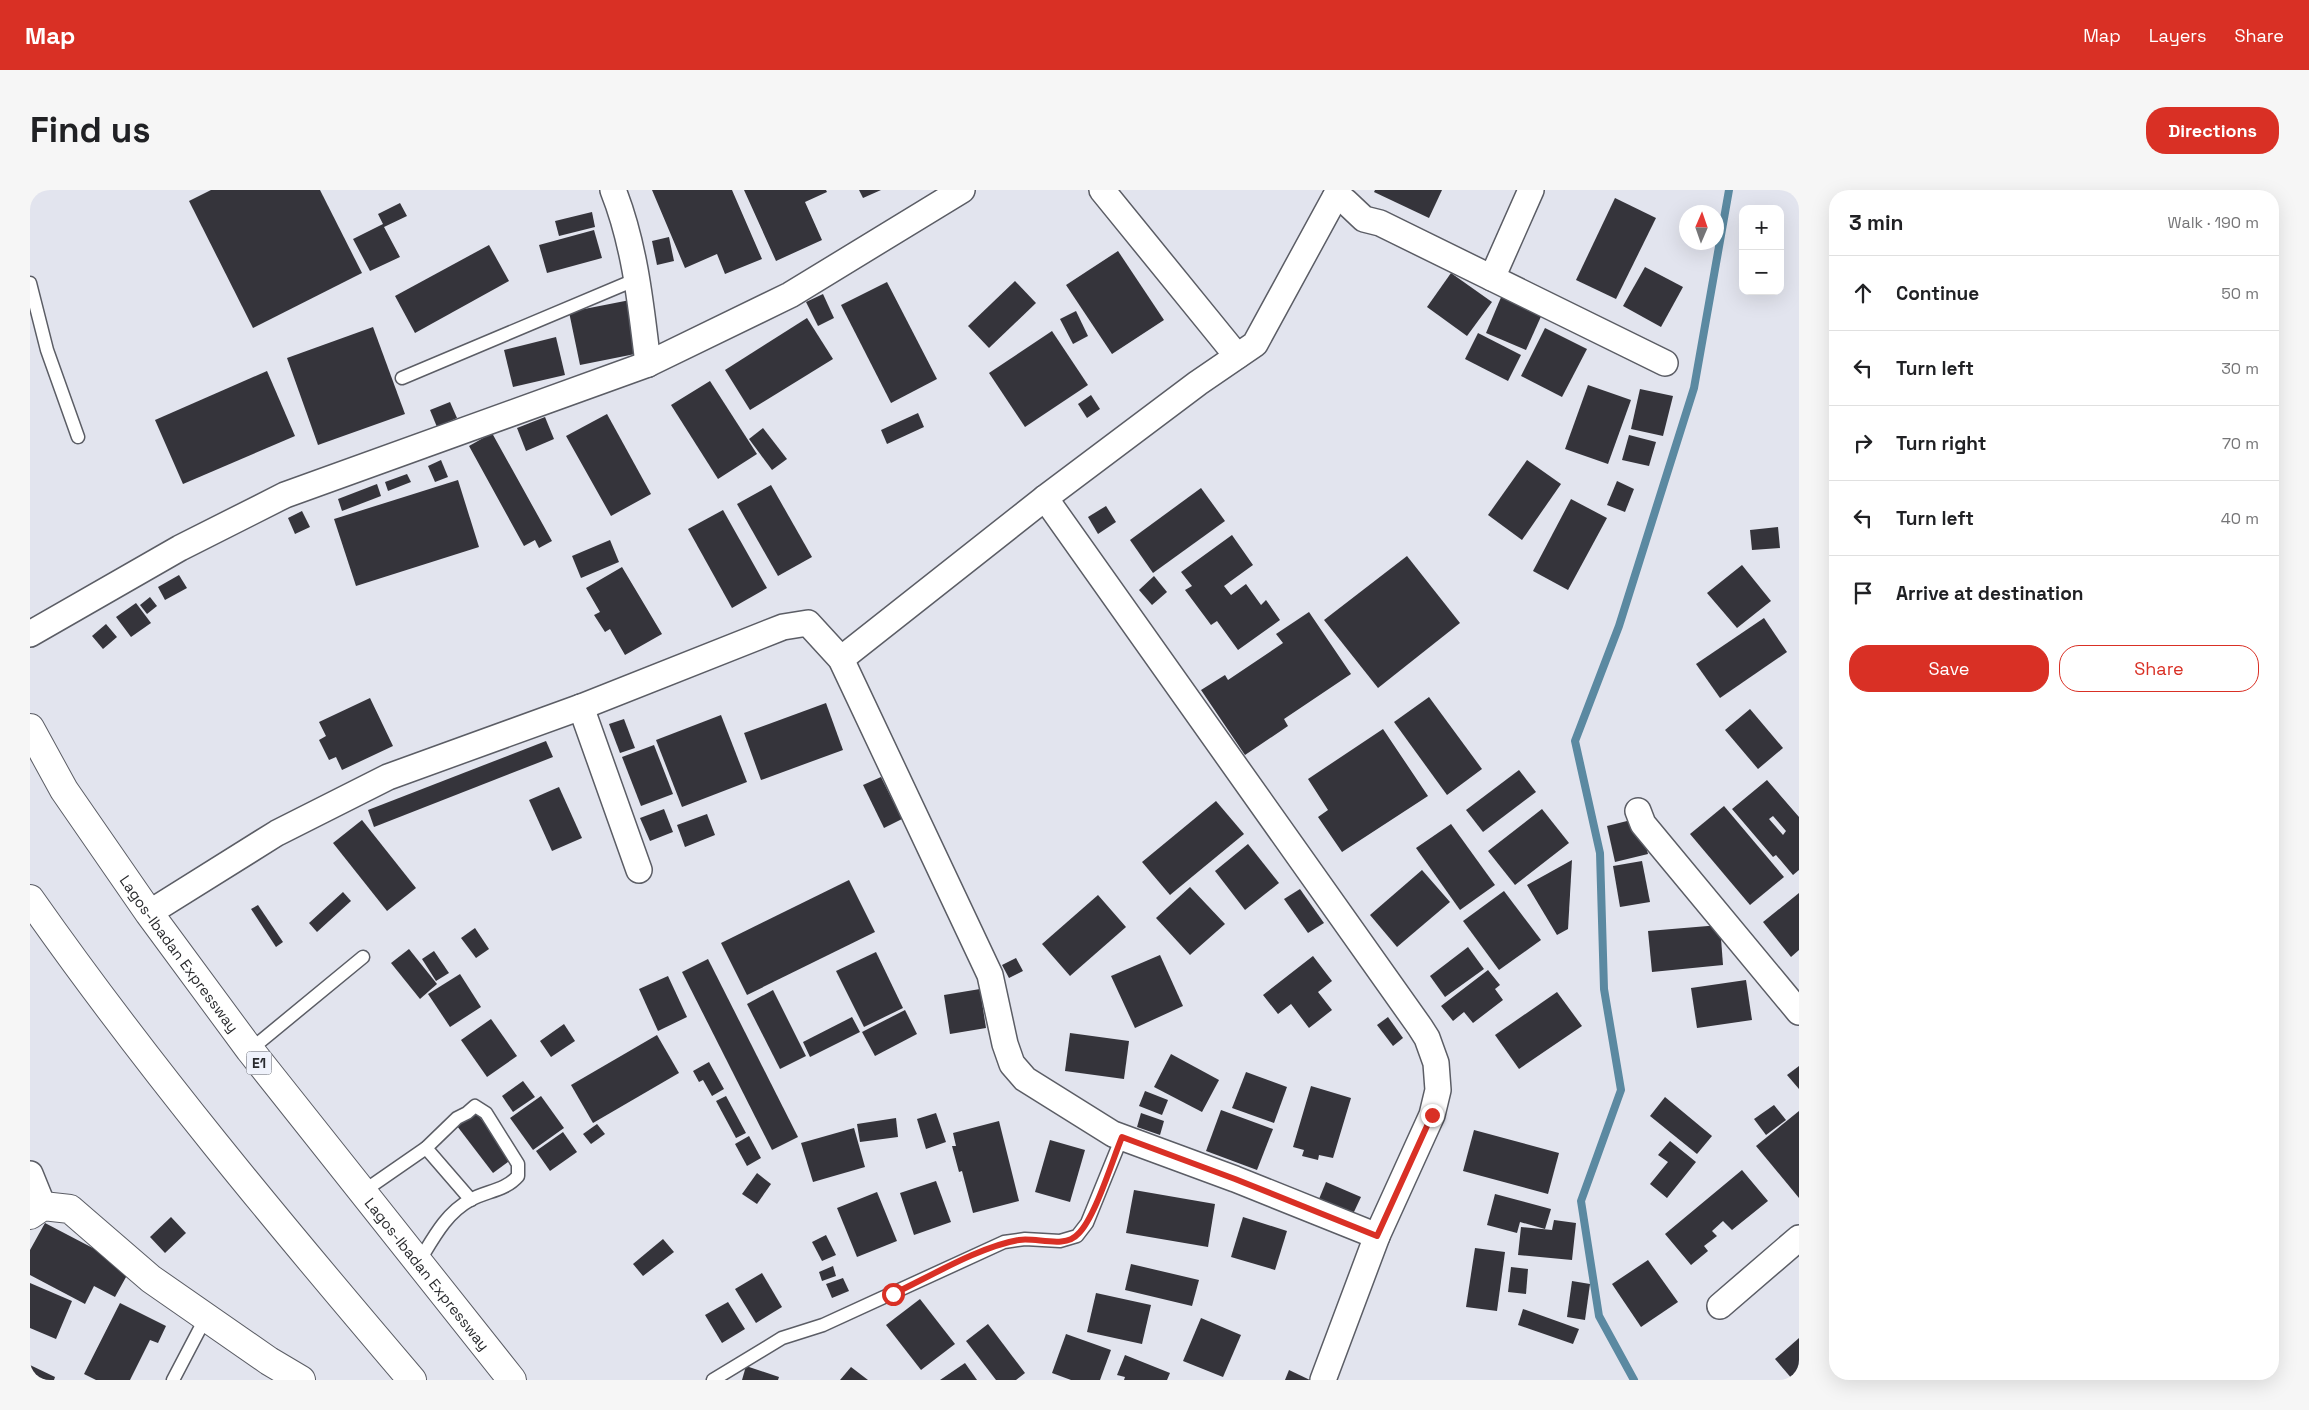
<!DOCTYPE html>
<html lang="en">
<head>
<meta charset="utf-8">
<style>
  :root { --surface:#fff; --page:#f6f6f6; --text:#202124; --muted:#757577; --line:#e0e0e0; --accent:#d93025 }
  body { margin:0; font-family:"Space Grotesk",sans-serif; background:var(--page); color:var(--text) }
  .controls { position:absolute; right:15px; top:15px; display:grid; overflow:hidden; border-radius:10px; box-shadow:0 5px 20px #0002 }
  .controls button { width:45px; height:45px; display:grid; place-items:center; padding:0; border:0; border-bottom:1px solid var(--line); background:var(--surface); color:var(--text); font:25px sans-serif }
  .compass { position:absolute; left:1649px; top:15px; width:45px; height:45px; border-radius:50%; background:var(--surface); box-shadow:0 5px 20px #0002; rotate:2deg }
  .stop { position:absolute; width:15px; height:15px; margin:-11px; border:4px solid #d93025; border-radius:50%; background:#fff }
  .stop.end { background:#d93025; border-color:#fff; box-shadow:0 1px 5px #0008 }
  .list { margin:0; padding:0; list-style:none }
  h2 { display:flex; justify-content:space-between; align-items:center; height:65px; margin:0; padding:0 20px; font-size:21px }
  h2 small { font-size:16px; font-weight:400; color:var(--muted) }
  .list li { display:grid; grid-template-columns:32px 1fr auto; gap:15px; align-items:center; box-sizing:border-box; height:75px; padding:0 20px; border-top:1px solid var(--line) }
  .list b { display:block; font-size:19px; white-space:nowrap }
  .list em { font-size:16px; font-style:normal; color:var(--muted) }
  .actions { display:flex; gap:10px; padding:15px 20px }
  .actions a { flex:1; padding:11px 0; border:1px solid var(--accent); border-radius:20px; text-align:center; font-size:18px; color:var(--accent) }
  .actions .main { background:var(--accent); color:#fff }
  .icon { flex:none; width:28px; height:28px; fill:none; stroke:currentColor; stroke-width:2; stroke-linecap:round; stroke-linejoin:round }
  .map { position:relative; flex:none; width:1769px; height:1190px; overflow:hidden; border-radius:20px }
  header { display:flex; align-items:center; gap:30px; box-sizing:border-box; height:70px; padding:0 25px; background:var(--accent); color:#fff }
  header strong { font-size:24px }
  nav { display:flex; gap:28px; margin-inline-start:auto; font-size:18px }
  .intro { display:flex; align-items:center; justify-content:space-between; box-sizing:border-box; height:120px; padding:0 30px }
  h1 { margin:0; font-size:35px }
  .button { padding:12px 22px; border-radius:20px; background:var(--accent); color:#fff; font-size:18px; font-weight:700 }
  main { display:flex; gap:30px; padding:0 30px }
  aside { flex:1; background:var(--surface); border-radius:20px; box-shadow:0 5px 20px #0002 }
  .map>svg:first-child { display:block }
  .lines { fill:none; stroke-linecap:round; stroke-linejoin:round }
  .stream { stroke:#5b89a1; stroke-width:8 }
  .building { fill:#35343b; fill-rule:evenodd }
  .service-casing { stroke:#5b5d65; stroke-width:15 }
  .minor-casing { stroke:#5b5d65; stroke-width:28 }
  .secondary-casing { stroke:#5b5d65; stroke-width:30 }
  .motorway-casing { stroke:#5b5d65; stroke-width:30 }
  .service { stroke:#fff; stroke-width:12 }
  .minor { stroke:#fff; stroke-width:25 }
  .secondary { stroke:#fff; stroke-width:28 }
  .motorway { stroke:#fff; stroke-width:28 }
  .route { stroke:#d93025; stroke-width:6 }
  .labels { text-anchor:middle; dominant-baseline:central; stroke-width:5; stroke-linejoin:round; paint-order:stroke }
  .shield { fill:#eff2fb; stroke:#64666b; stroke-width:1 }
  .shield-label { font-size:14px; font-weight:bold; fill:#292a2d }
  .street-label { font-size:15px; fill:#292a2d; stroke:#eff2fb }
</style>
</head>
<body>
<header>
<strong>Map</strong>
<nav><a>Map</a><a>Layers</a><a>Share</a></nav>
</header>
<div class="intro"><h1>Find us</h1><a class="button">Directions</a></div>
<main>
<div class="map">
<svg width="1769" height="1190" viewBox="0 0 1769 1190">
  <rect width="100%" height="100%" fill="#e2e4ee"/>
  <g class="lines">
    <polyline class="stream" points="1604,1190 1569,1126 1551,1011 1591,900 1574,799 1570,663 1545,551 1589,436 1664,198 1699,0"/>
  </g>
  <g class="building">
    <polygon points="181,0 290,0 332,83 223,138 159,11"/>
    <polygon points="622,0 702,0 732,69 695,84 687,64 655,78"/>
    <polygon points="714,0 796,0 797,2 775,12 792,50 746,71"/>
    <polygon points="829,0 851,0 833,8"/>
    <polygon points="1345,0 1412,0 1399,28 1344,2"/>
    <polygon points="1585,8 1626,28 1586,109 1546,90"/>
    <polygon points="370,13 377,26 354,37 370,67 340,81 323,49 353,34 348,24"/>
    <polygon points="562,22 565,37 529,46 525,31"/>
    <polygon points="564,40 572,68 517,83 509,55"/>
    <polygon points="639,47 644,71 627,75 622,51"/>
    <polygon points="459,55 479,91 385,143 365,106"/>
    <polygon points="1088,61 1134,130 1082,164 1036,95"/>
    <polygon points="1615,77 1653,97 1631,137 1593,116"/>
    <polygon points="1421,83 1462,112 1437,146 1397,117"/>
    <polygon points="985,91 1006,113 959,158 938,136"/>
    <polygon points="857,92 907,189 861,213 811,115"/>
    <polygon points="793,104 804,128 788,136 776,112"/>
    <polygon points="1472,105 1513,122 1496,160 1456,143"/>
    <polygon points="600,110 610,163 550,175 539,122"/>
    <polygon points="1046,121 1058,146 1043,154 1030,129"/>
    <polygon points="777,128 803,169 720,220 695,180"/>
    <polygon points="343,137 375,224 288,255 257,168"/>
    <polygon points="1515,138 1557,159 1532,207 1491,186"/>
    <polygon points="1022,141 1058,195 995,237 959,183"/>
    <polygon points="1448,143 1491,165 1478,191 1435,169"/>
    <polygon points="526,147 535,185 483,197 474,160"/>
    <polygon points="237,181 265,246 153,294 125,230"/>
    <polygon points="680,191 727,264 688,289 641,215"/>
    <polygon points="1558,195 1601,210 1578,274 1535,259"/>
    <polygon points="1610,199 1643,206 1633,246 1601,239"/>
    <polygon points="1061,205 1070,219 1057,228 1048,214"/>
    <polygon points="420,212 427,228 407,237 400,220"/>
    <polygon points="888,223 894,237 857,254 851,240"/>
    <polygon points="577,224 621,304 581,326 536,246"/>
    <polygon points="515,227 524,249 496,261 487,238"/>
    <polygon points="733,238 757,269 742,280 719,249"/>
    <polygon points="462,243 522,351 509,358 505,350 494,356 439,256"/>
    <polygon points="1599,245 1626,252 1619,276 1592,270"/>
    <polygon points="411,270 418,287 405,292 398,276"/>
    <polygon points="1497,270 1531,294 1492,350 1458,325"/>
    <polygon points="377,284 381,292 358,301 355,292"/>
    <polygon points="428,290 449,357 326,396 304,329"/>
    <polygon points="1587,291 1604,299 1595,322 1577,315"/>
    <polygon points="347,294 351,306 312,321 308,309"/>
    <polygon points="741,295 782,367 748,386 707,314"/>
    <polygon points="1171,298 1195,331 1123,383 1100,350"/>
    <polygon points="1541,309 1577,328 1538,400 1503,381"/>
    <polygon points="1076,316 1086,332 1068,344 1058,327"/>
    <polygon points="693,320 737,398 702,418 658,339"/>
    <polygon points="272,321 280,337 265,344 258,328"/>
    <polygon points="1748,337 1750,358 1722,360 1720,340"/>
    <polygon points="1202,345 1223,375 1194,396 1201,405 1216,394 1231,415 1236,410 1250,430 1208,460 1187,431 1181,435 1155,400 1162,396 1151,382"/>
    <polygon points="580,350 589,372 551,388 542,366"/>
    <polygon points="1377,366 1430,433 1348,498 1294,430"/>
    <polygon points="1712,375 1741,411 1707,438 1677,403"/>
    <polygon points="592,377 632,444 595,465 580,439 575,442 564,425 570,422 556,398"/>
    <polygon points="149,385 157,398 135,410 128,397"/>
    <polygon points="1124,386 1137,402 1122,415 1109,400"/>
    <polygon points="120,407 127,416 117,424 110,415"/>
    <polygon points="106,413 121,433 101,447 86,427"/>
    <polygon points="1279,422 1321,484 1254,529 1258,536 1215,565 1171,500 1195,485 1198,490 1253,453 1246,444"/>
    <polygon points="1734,428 1757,462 1690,508 1666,474"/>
    <polygon points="76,434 87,447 73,459 62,446"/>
    <polygon points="1399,507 1452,579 1417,605 1364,532"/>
    <polygon points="340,508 363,556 312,580 306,567 299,570 289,550 296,546 289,532"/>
    <polygon points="796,513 813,560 731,590 714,543"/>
    <polygon points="1720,519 1753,558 1728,579 1695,540"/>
    <polygon points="691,525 717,592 652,617 626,550"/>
    <polygon points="594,529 605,558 590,563 579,534"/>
    <polygon points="1353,539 1398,606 1312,662 1288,627 1298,620 1278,589"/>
    <polygon points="516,551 523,567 344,637 338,620"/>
    <polygon points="624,555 643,604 611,616 592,567"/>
    <polygon points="1489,580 1506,602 1453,642 1436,620"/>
    <polygon points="851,587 872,629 854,638 833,595"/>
    <path d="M1737,590L1769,627V680L1763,685L1746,665L1743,667L1702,619ZM1743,626L1756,641L1753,645L1739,629Z"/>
    <polygon points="529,597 552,648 522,661 499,610"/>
    <polygon points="1186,611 1214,644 1140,705 1112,672"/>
    <polygon points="1694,616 1754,687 1720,715 1660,644"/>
    <polygon points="634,619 643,642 620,651 610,628"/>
    <polygon points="1512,619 1539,653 1485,695 1458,661"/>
    <polygon points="677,624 685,645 655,657 647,635"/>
    <polygon points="1609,628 1618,664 1585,672 1577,636"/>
    <polygon points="332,630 386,698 357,721 303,653"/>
    <polygon points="1421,634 1465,695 1430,720 1386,658"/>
    <polygon points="1218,654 1249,693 1215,720 1185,681"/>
    <polygon points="1542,670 1538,739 1527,745 1497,695"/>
    <polygon points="1612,671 1620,712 1590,717 1583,676"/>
    <polygon points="1392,680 1420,712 1367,757 1340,725"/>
    <polygon points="819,690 845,742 717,805 691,753"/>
    <polygon points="1160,697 1195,734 1160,765 1126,728"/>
    <polygon points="1270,699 1294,733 1278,743 1254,709"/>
    <polygon points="1474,701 1511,750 1469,780 1433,731"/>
    <polygon points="313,702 321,711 287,742 279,733"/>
    <polygon points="1769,703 1769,760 1761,767 1733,732"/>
    <polygon points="1068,705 1096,737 1040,786 1012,754"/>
    <polygon points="228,715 253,752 246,757 221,719"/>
    <polygon points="1690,735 1693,775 1622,782 1618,741"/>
    <polygon points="445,738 459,759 446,768 431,748"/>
    <polygon points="1438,757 1454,779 1415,807 1400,786"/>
    <polygon points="379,759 407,794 390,809 361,773"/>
    <polygon points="404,761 419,783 406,791 392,769"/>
    <polygon points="846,762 873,818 834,837 806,781"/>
    <polygon points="1130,765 1153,816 1105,838 1081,786"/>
    <polygon points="1283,766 1302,791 1288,802 1302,820 1279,838 1261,814 1248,824 1233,805"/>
    <polygon points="986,768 993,781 979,788 972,775"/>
    <polygon points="678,769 768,947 742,960 652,782"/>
    <polygon points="1458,780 1470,795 1465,799 1473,810 1443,833 1434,822 1423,831 1411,816"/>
    <polygon points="430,784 451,817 420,837 398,804"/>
    <polygon points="638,786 657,827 628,841 609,799"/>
    <polygon points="1716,790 1722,830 1667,838 1661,798"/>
    <polygon points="950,799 956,838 920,844 914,805"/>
    <polygon points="743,800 776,866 750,879 717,814"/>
    <polygon points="1527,802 1552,836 1489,879 1465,845"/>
    <polygon points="875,820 887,844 845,866 832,842"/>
    <polygon points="822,827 830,842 780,867 773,852"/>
    <polygon points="1358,827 1373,848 1363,856 1347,835"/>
    <polygon points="461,829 487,866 457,887 431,850"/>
    <polygon points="534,834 545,851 521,867 510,851"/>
    <polygon points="1040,843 1099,851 1094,889 1035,881"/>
    <polygon points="627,845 649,883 563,933 541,895"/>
    <polygon points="1141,864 1189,890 1172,922 1124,897"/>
    <polygon points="679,872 694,899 682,906 673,890 669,892 663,881"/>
    <polygon points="1769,876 1769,899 1757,885"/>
    <polygon points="1216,882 1257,897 1244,933 1202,918"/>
    <polygon points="493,891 505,907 483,922 472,906"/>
    <polygon points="1281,896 1321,908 1303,968 1289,965 1288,970 1272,966 1274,960 1263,957"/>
    <polygon points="1115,901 1138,910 1132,925 1109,916"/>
    <polygon points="511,906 534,938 503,960 480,928"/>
    <polygon points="696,906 716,943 706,948 686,911"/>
    <polygon points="1635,907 1682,946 1667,964 1620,926"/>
    <polygon points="1744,915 1756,930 1736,945 1724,929"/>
    <polygon points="1191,920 1243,939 1227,980 1176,961"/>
    <polygon points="445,921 482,969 463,983 427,936"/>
    <polygon points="1769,921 1769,1008 1726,956"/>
    <polygon points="906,923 916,952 896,959 887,929"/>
    <polygon points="1111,923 1134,931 1130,945 1107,937"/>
    <polygon points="866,928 868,947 830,952 827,934"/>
    <polygon points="969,931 989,1011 943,1023 932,981 929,982 922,956 926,956 923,943"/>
    <polygon points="567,934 575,944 561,954 553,944"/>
    <polygon points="824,938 835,977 783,992 771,953"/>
    <polygon points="1444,940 1529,963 1518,1004 1433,981"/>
    <polygon points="533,942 547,962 520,981 506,961"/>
    <polygon points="719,946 731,968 717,976 705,954"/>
    <polygon points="1020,950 1055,960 1040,1012 1005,1002"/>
    <polygon points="1640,951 1666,972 1637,1008 1620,994 1638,972 1628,965"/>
    <polygon points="1712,980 1738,1011 1702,1040 1693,1031 1682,1041 1687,1046 1674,1056 1678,1061 1661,1075 1635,1044"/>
    <polygon points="727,983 741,994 727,1014 712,1004"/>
    <polygon points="906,991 921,1032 884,1045 870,1003"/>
    <polygon points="1296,992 1331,1007 1323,1024 1289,1009"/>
    <polygon points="1104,1000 1185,1014 1178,1057 1096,1043"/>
    <polygon points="847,1002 867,1051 827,1067 807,1018"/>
    <polygon points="1465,1004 1521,1019 1515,1039 1490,1032 1487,1043 1457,1035"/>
    <polygon points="141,1027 156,1043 135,1063 120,1047"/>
    <polygon points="1213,1027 1257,1041 1245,1080 1201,1067"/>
    <polygon points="1524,1030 1546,1033 1542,1070 1488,1065 1491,1037 1522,1040"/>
    <polygon points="15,1033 101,1078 85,1107 64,1096 55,1114 0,1085 0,1060"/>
    <polygon points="796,1045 806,1065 792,1071 782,1052"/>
    <polygon points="633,1049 644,1062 613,1086 603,1074"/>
    <polygon points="1445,1058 1475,1062 1467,1121 1436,1117"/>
    <polygon points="1618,1070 1648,1112 1611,1137 1582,1094"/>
    <polygon points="1101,1074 1169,1090 1162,1116 1095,1100"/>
    <polygon points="803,1076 806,1086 792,1091 789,1082"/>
    <polygon points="1481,1077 1498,1079 1496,1104 1478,1102"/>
    <polygon points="732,1083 752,1117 726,1133 705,1099"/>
    <polygon points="813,1088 819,1101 802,1108 796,1094"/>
    <polygon points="1542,1091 1560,1094 1555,1130 1537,1127"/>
    <polygon points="0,1093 42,1111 26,1149 0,1138"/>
    <polygon points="1066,1103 1121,1115 1112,1154 1057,1142"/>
    <polygon points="890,1109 925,1154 891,1180 856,1135"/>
    <polygon points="698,1112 715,1139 692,1153 675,1125"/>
    <polygon points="90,1113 136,1136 128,1153 120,1150 100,1190 66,1190 54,1184"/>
    <polygon points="1493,1119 1549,1139 1543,1154 1488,1135"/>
    <polygon points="1171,1128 1211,1145 1193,1187 1153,1171"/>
    <polygon points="958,1134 995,1183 986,1190 966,1190 936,1151"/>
    <polygon points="1036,1144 1081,1160 1070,1190 1041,1190 1022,1183"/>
    <polygon points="1769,1148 1769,1190 1763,1190 1745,1169"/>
    <polygon points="1095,1165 1140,1183 1137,1190 1094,1190 1095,1187 1087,1185"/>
    <polygon points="935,1173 947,1190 910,1190"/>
    <polygon points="0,1175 25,1187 24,1190 0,1190"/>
    <polygon points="716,1176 749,1187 748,1190 712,1190"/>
    <polygon points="821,1177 838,1190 810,1190"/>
    <polygon points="1259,1180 1280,1190 1255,1190"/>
  </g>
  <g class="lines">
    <defs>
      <g id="service">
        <polyline points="0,93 17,160 48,247"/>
        <polyline points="372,188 607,89"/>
        <polyline points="220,860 333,767"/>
        <polyline points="396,958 441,1010"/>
        <path d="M331,1003L396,958L427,928L437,923L445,916L456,923L488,974V986C475,1001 456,1001 440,1010C415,1024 403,1049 388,1073"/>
        <polyline points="143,1190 176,1127"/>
        <polyline points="683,1190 752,1148 793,1135 974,1052 995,1049 1030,1051 1047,1046 1057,1033 1092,947"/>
      </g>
      <g id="minor">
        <path d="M583,0C605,55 611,116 618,174"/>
        <polyline points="1072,0 1207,166"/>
        <polyline points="1305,8 1316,12 1334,29 1350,33 1635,173"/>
        <polyline points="1462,88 1501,0"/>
        <polyline points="1015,308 1390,837 1397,848 1406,873 1408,900 1402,925 1347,1046 1293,1190"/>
        <polyline points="0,444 150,358 255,305 618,174 760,105 932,0"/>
        <polyline points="811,469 1015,308 1168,193 1225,154 1309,0"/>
        <polyline points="551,517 609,680"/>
        <polyline points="1608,621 1613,634 1769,822"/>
        <polyline points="119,723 247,643 358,587 551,517 753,437 778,433 811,469 960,785 975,854 982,874 995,889 1083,944 1205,989 1347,1046"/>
        <polyline points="0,984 13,1016"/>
        <polyline points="1690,1116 1769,1048"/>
      </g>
      <polyline id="secondary" points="0,1025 13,1016 40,1019 121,1089 239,1171 271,1190"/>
      <g id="motorway">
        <path id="s1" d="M0,538L34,600L119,723L220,860L482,1190"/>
        <path d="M0,709C118,877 249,1034 382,1190"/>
      </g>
    </defs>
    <use href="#service" class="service-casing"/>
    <use href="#minor" class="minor-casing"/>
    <use href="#secondary" class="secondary-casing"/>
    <use href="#motorway" class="motorway-casing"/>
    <use href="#service" class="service"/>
    <use href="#minor" class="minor"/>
    <use href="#secondary" class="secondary"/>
    <use href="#motorway" class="motorway"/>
  </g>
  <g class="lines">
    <path class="route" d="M863,1104C899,1087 951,1056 989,1050C1006,1047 1035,1059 1048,1044C1065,1028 1082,971 1092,947L1205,989L1347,1046L1402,925"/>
  </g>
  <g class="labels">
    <rect class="shield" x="216.5" y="861.5" width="25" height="23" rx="4"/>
    <g class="shield-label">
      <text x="229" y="873">E1</text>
    </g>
    <g class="street-label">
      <text stroke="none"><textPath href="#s1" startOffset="271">Lagos-Ibadan Expressway</textPath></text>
      <text stroke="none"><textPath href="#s1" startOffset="676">Lagos-Ibadan Expressway</textPath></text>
    </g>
  </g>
</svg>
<div class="controls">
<button>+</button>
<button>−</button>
</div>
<svg class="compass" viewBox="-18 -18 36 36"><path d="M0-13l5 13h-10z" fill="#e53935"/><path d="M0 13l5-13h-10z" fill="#757577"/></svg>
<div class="stop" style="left:863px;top:1104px"></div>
<div class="stop end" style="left:1402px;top:925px"></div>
</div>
<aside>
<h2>3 min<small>Walk · 190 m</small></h2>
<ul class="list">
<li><svg class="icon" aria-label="ahead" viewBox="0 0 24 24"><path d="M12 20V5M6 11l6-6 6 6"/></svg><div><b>Continue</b></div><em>50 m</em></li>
<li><svg class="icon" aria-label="left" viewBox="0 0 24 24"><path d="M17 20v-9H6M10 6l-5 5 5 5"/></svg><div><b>Turn left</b></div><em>30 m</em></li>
<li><svg class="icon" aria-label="right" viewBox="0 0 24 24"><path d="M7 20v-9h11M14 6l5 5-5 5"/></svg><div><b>Turn right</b></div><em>70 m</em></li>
<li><svg class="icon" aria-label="left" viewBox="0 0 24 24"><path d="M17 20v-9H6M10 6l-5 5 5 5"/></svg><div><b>Turn left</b></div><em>40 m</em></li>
<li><svg class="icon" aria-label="arrive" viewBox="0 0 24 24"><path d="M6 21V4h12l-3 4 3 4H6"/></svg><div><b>Arrive at destination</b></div></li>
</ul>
<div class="actions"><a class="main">Save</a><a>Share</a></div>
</aside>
</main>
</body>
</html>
